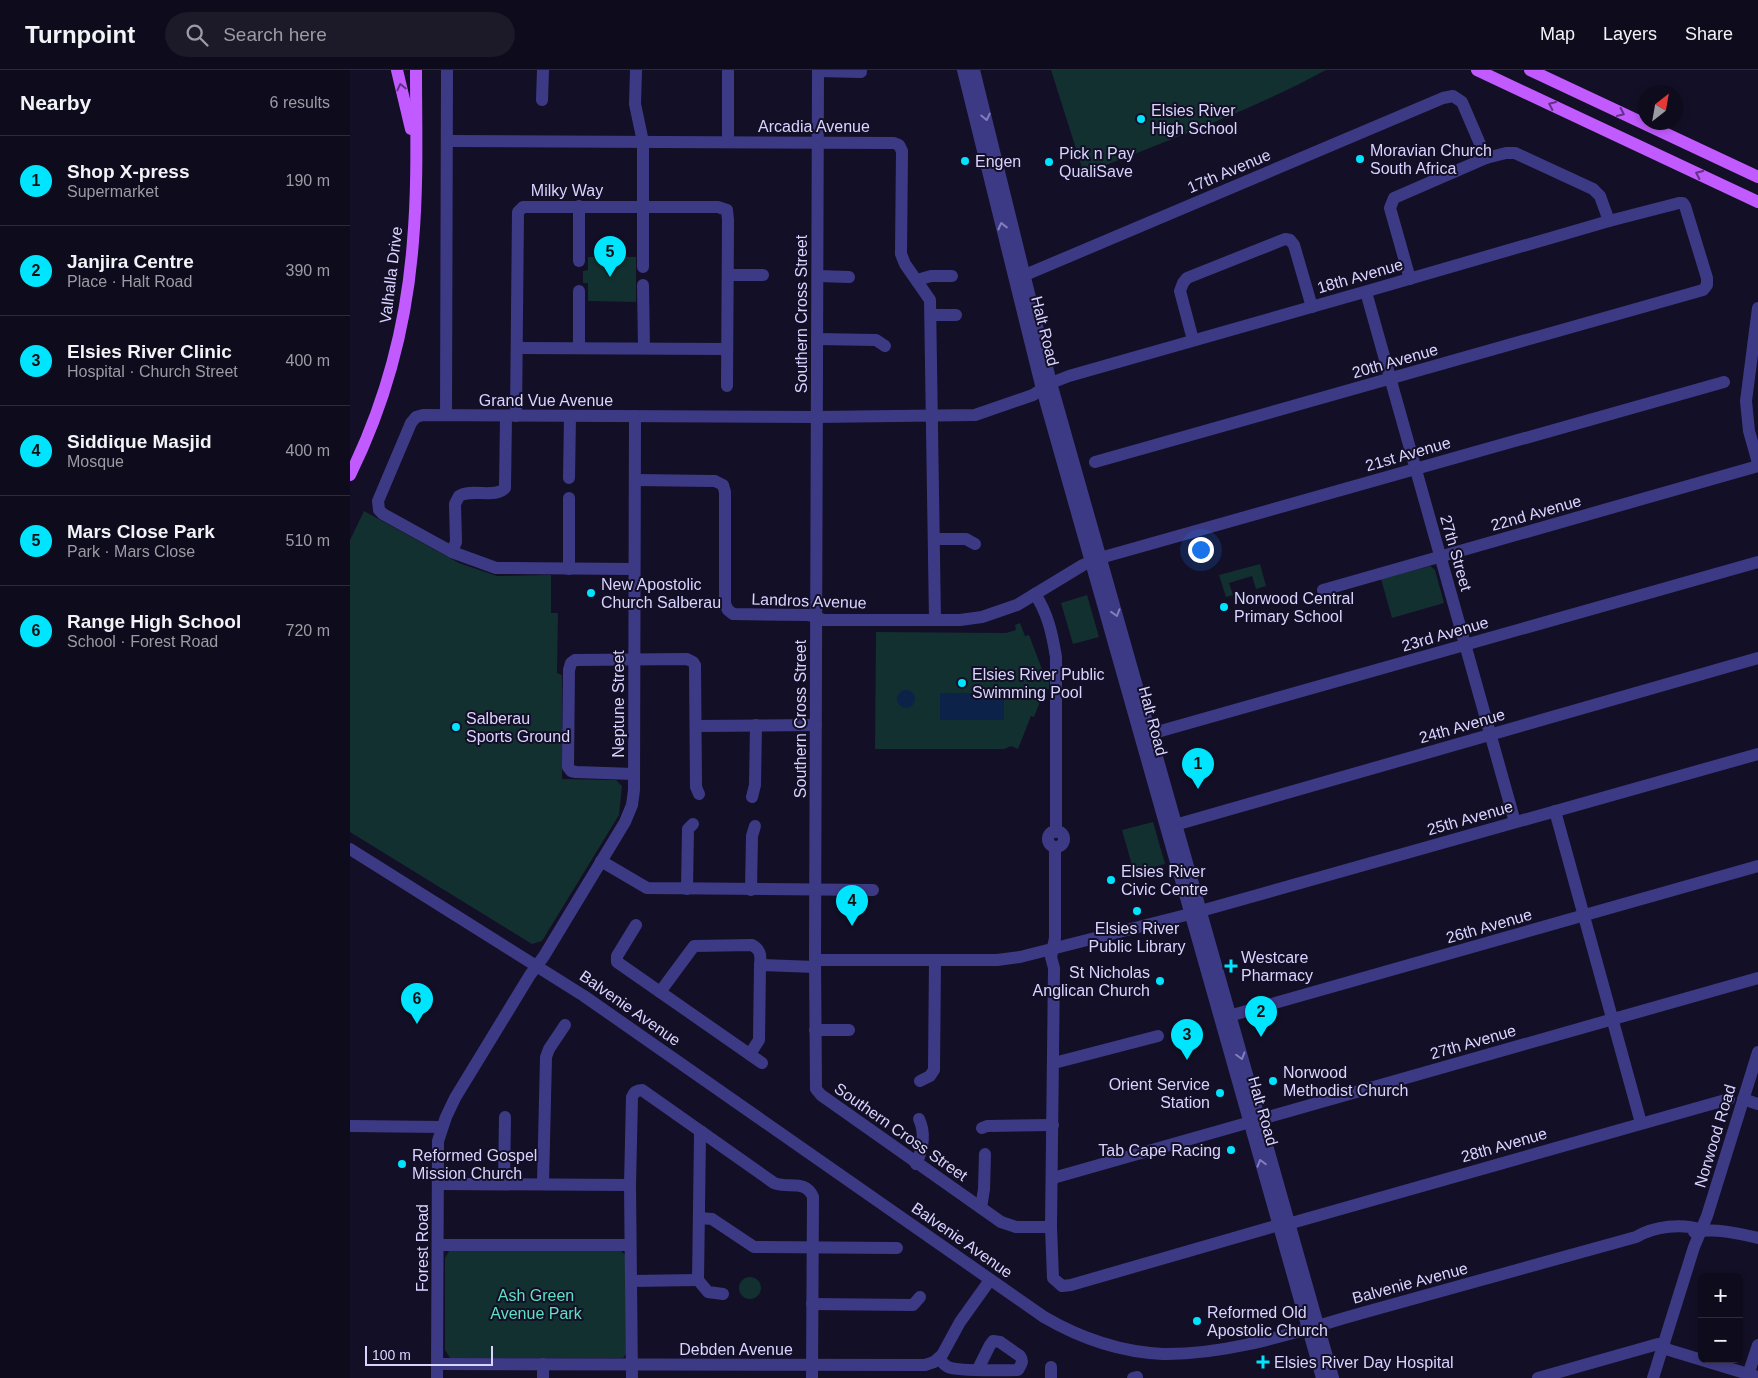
<!DOCTYPE html>
<html lang="en">
<head>
<meta charset="utf-8">
<style>
  :root { --surface:#0e0b1c; --page:#1c1929; --text:#f1f3f6; --muted:#9b9ba3; --line:#2e2b3b; --accent:#00e5ff }
  body { margin:0; font-family:Arial,sans-serif; background:var(--page); color:var(--text) }
  .controls { position:absolute; right:15px; bottom:15px; display:grid; overflow:hidden; border-radius:8px; box-shadow:0 2px 8px #0003 }
  .controls button { width:45px; height:45px; display:grid; place-items:center; padding:0; border:0; border-bottom:1px solid var(--line); background:var(--surface); color:var(--text); font:25px sans-serif }
  .compass { position:absolute; left:1288px; top:15px; width:45px; height:45px; border-radius:50%; background:var(--surface); box-shadow:0 2px 8px #0003; rotate:31deg }
  .scale { position:absolute; left:15px; bottom:12px; width:128px; box-sizing:border-box; padding-left:5px; border:2px solid #d9d4ff; border-top:0; font-size:14px; line-height:18px; white-space:nowrap; color:#d9d4ff; -webkit-text-stroke:4px #130f26; paint-order:stroke }
  .you { position:absolute; left:850px; top:479px; width:18px; height:18px; margin:-12px; border:4px solid #fff; border-radius:50%; background:#1a73e8; box-shadow:0 0 0 8px #1a73e833 }
  .badge { display:grid; place-items:center; width:32px; height:32px; border-radius:50%; background:var(--accent); color:#111; font-size:16px; font-weight:700 }
  .pin { position:absolute; translate:-50% -41px; filter:drop-shadow(0 1px 2px #0008) }
  .pin::after { content:''; position:absolute; top:26px; width:18px; height:15px; background:inherit; clip-path:polygon(0 0,100% 0,50% 100%) }
  .list { margin:0; padding:0; list-style:none }
  h2 { display:flex; justify-content:space-between; align-items:center; height:65px; margin:0; padding:0 20px; font-size:21px }
  h2 small { font-size:16px; font-weight:400; color:var(--muted) }
  .list li { display:grid; grid-template-columns:32px 1fr auto; gap:15px; align-items:center; box-sizing:border-box; height:90px; padding:0 20px; border-top:1px solid var(--line) }
  .list b { display:block; font-size:19px; white-space:nowrap }
  .list p { margin:0; font-size:16px; white-space:nowrap; color:var(--muted) }
  .list em { font-size:16px; font-style:normal; color:var(--muted) }
  .icon { flex:none; width:28px; height:28px; fill:none; stroke:currentColor; stroke-width:2; stroke-linecap:round; stroke-linejoin:round }
  .map { position:relative; flex:none; width:1408px; height:1308px; overflow:hidden }
  header { display:flex; align-items:center; gap:30px; box-sizing:border-box; height:70px; padding:0 25px; background:var(--surface); border-bottom:1px solid var(--line) }
  header strong { font-size:24px }
  nav { display:flex; gap:28px; margin-inline-start:auto; font-size:18px }
  .search { width:350px; height:45px; background:var(--page); display:flex; align-items:center; gap:12px; box-sizing:border-box; padding:0 18px; border-radius:28px; color:var(--muted); font-size:19px }
  main { display:flex }
  aside { flex:1; background:var(--surface) }
  .map>svg:first-child { display:block }
  .green { fill:#12302f }
  .water { fill:#0c2248 }
  .lines { fill:none; stroke-linecap:round; stroke-linejoin:round }
  .minor { stroke:#3d3a85; stroke-width:12 }
  .major { stroke:#c25bff; stroke-width:12 }
  .oneway { stroke:#623188 }
  .oneway2 { stroke:#837fbc }
  .poi-dot { fill:#00e5ff; stroke:#130f26; stroke-width:2 }
  .labels { text-anchor:middle; dominant-baseline:central; stroke-width:4; stroke-linejoin:round; paint-order:stroke }
  .poi-label { font-size:16px; fill:#d9d4ff; stroke:#130f26; text-anchor:start }
  .street-label { font-size:16px; fill:#d9d4ff; stroke:#130f26 }
  .park-label { font-size:16px; fill:#5fe0c0; stroke:#130f26 }
</style>
</head>
<body>
<header>
<strong>Turnpoint</strong>
<div class="search"><svg class="icon" aria-label="search" viewBox="0 0 24 24"><circle cx="10" cy="10" r="6"/><path d="M15 15l6 6"/></svg>Search here</div>
<nav><a>Map</a><a>Layers</a><a>Share</a></nav>
</header>
<main>
<aside>
<h2>Nearby<small>6 results</small></h2>
<ul class="list">
<li><span class="badge">1</span><div><b>Shop X-press</b><p>Supermarket</p></div><em>190 m</em></li>
<li><span class="badge">2</span><div><b>Janjira Centre</b><p>Place · Halt Road</p></div><em>390 m</em></li>
<li><span class="badge">3</span><div><b>Elsies River Clinic</b><p>Hospital · Church Street</p></div><em>400 m</em></li>
<li><span class="badge">4</span><div><b>Siddique Masjid</b><p>Mosque</p></div><em>400 m</em></li>
<li><span class="badge">5</span><div><b>Mars Close Park</b><p>Park · Mars Close</p></div><em>510 m</em></li>
<li><span class="badge">6</span><div><b>Range High School</b><p>School · Forest Road</p></div><em>720 m</em></li>
</ul>
</aside>
<div class="map">
<svg width="1408" height="1308" viewBox="0 0 1408 1308">
  <rect width="100%" height="100%" fill="#130f26"/>
  <g class="green">
    <path d="M701,0H976C899,42 815,71 734,104Z"/>
    <polygon points="238,187 286,187 286,232 238,231 238,213 233,213 233,201 238,200"/>
    <polygon points="14,441 109,493 147,506 201,505 201,543 208,543 207,603 212,605 212,709 266,710 272,716 269,745 192,871 182,874 0,762 0,470"/>
    <polygon points="910,494 916,516 906,519 902,506 879,513 883,525 876,527 869,505"/>
    <polygon points="1080,496 1085,500 1094,533 1042,548 1031,509"/>
    <polygon points="737,525 749,567 723,574 711,533"/>
    <polygon points="670,553 675,566 679,565 695,607 699,608 699,619 695,619 684,647 681,646 668,679 661,676 654,679 525,679 526,562 656,563 666,560 665,555"/>
    <polygon points="803,752 815,794 784,802 772,760"/>
    <polygon points="270,1180 275,1185 276,1284 273,1288 100,1288 95,1280 95,1188 99,1181"/>
    <circle cx="400" cy="1218" r="11"/>
  </g>
  <g class="water">
    <circle cx="556" cy="629" r="9"/>
    <rect x="590" y="623" width="64" height="27"/>
  </g>
  <g class="lines">
    <g class="minor">
      <polyline points="286,0 285,34 293,72 293,197"/>
      <polyline points="468,0 465,890 466,1019 471,1025 651,1152 666,1157 701,1157"/>
      <polyline points="613,0 692,319 972,1308"/>
      <polyline points="624,0 701,313 983,1308"/>
      <polyline points="468,1 511,2"/>
      <polyline points="192,30 193,0"/>
      <polyline points="97,71 544,73 549,75 552,81 551,184 555,194 580,230 585,550"/>
      <polyline points="378,72 378,0"/>
      <polyline points="229,191 229,136"/>
      <polyline points="378,205 413,205"/>
      <polyline points="468,206 499,207"/>
      <polyline points="668,208 1093,28 1103,26 1112,32 1136,88"/>
      <polyline points="1060,209 1040,138 1044,128 1136,88 1156,83 1165,83 1243,119 1250,126 1259,151"/>
      <polyline points="567,210 581,206 602,206"/>
      <polyline points="293,215 294,278"/>
      <polyline points="1016,222 1165,752"/>
      <polyline points="1408,238 1396,331 1399,361 1408,393"/>
      <polyline points="581,245 606,245"/>
      <polyline points="467,269 526,270 535,276"/>
      <polyline points="843,270 830,221 833,213 837,208 935,169 940,170 944,175 962,237"/>
      <polyline points="167,278 377,279"/>
      <polyline points="229,278 229,221"/>
      <polyline points="96,345 97,0"/>
      <polyline points="166,346 168,142 173,137 368,137 377,140 378,150 377,316"/>
      <polyline points="219,408 220,346"/>
      <polyline points="285,410 365,411 373,415 375,422 375,534 378,540 383,544 459,545 474,550 610,550 632,547 667,535 733,495 750,488 1374,312"/>
      <polyline points="584,469 616,469 625,474"/>
      <path d="M102,482L106,472L105,434L109,426C122,418 146,429 155,418L156,346"/>
      <polyline points="219,499 219,428"/>
      <polyline points="284,499 146,498 102,482 33,444 29,440 28,431 61,353 66,347 73,345 467,347 625,345 683,325 701,313 719,306 1021,220 1259,151 1329,133 1333,133 1335,136 1357,208 1357,215 1353,220 745,392"/>
      <polyline points="973,520 1408,396"/>
      <path d="M685,524C698,544 702,563 706,587V762"/>
      <polyline points="346,656 466,655"/>
      <polyline points="793,666 1408,492"/>
      <polyline points="284,704 226,702 221,701 218,697 219,600 221,593 225,590 337,589 343,592 345,595 346,717 349,724"/>
      <polyline points="402,727 405,715 406,655"/>
      <polyline points="1205,741 1291,1053"/>
      <polyline points="825,755 1408,588"/>
      <circle cx="706" cy="769" r="8"/>
      <polyline points="705,777 705,868 701,887 704,898 701,1157 703,1208 712,1216 721,1215 929,1155"/>
      <path d="M0,779L234,926L694,1247C730,1268 771,1282 813,1284C881,1285 948,1261 1012,1243C1104,1218 1195,1192 1286,1167C1305,1156 1332,1153 1352,1160"/>
      <polyline points="251,791 297,818 523,820"/>
      <polyline points="337,819 338,759 343,754"/>
      <polyline points="401,820 402,766 405,756"/>
      <polyline points="286,855 267,886 267,892 412,993"/>
      <polyline points="465,890 647,890 670,887 840,844 1408,684"/>
      <path d="M310,922L344,876L402,875C411,880 411,886 410,895"/>
      <polyline points="879,946 1408,796"/>
      <polyline points="465,960 499,960"/>
      <polyline points="400,984 409,970 410,895 465,897"/>
      <polyline points="704,993 808,966"/>
      <polyline points="570,1011 580,1006 584,1000 585,890"/>
      <polyline points="1393,1029 1408,1034"/>
      <polyline points="0,1056 92,1057"/>
      <polyline points="632,1058 637,1056 703,1055"/>
      <polyline points="352,1062 350,1065 348,1210 358,1222 373,1224"/>
      <path d="M566,1094C573,1079 576,1064 569,1049"/>
      <polyline points="703,1108 1408,908"/>
      <polyline points="88,1114 280,1115"/>
      <polyline points="154,1114 155,1047"/>
      <polyline points="193,1114 196,987 199,979 215,955"/>
      <polyline points="631,1138 634,1119 635,1084"/>
      <polyline points="350,1148 362,1149 404,1177 547,1178"/>
      <polyline points="938,1154 1379,1029"/>
      <path d="M1344,1162C1365,1158 1387,1163 1408,1168"/>
      <polyline points="88,1175 280,1175"/>
      <polyline points="281,1211 348,1210"/>
      <polyline points="462,1234 563,1235 570,1227"/>
      <path d="M589,1289C592,1292 594,1295 598,1297C610,1302 653,1300 668,1300C671,1295 674,1291 670,1286L650,1272L643,1271L640,1275L628,1299"/>
      <polyline points="88,1294 575,1295 584,1292 592,1285 610,1252 640,1210"/>
      <polyline points="701,1297 701,1308"/>
      <polyline points="87,1308 88,1071 96,1047 105,1028 180,905 194,886 275,752 282,735 284,720 285,346"/>
      <polyline points="193,1308 193,1294"/>
      <path d="M282,1308L280,1115L282,1027C284,1022 287,1020 292,1020L424,1113C438,1119 456,1109 463,1127L462,1308"/>
      <polyline points="783,1308 787,1307"/>
      <polyline points="1188,1308 1308,1274 1319,1280 1408,1307"/>
      <polyline points="1303,1308 1344,1177 1357,1146 1408,982"/>
      <polyline points="1397,1308 1408,1275"/>
    </g>
    <g class="major">
      <polyline points="47,0 61,59"/>
      <polyline points="1127,0 1408,132"/>
      <polyline points="1180,0 1408,107"/>
      <path d="M0,405C36,332 57,252 63,171C68,114 66,57 66,0"/>
    </g>
  </g>
  <defs><path id="oneway-chevron" d="M-2-3.5L2.5 0L-2 3.5" fill="none" stroke-width="1.6" stroke-linecap="round" stroke-linejoin="round" transform="scale(1.25)"/></defs>
  <g class="oneway">
    <use href="#oneway-chevron" transform="translate(51 17) rotate(-103)"/>
    <use href="#oneway-chevron" transform="translate(1202 35) rotate(-155)"/>
    <use href="#oneway-chevron" transform="translate(1271 43) rotate(25)"/>
    <use href="#oneway-chevron" transform="translate(1349 104) rotate(-155)"/>
  </g>
  <g class="oneway2">
    <use href="#oneway-chevron" transform="translate(636 47) rotate(77)"/>
    <use href="#oneway-chevron" transform="translate(652 156) rotate(-104)"/>
    <use href="#oneway-chevron" transform="translate(766 543) rotate(73)"/>
    <use href="#oneway-chevron" transform="translate(891 986) rotate(74)"/>
    <use href="#oneway-chevron" transform="translate(911 1093) rotate(-106)"/>
  </g>
  <g class="poi-dot">
    <circle cx="791" cy="49" r="5"/>
    <circle cx="1010" cy="89" r="5"/>
    <circle cx="615" cy="91" r="5"/>
    <circle cx="699" cy="92" r="5"/>
    <circle cx="241" cy="523" r="5"/>
    <circle cx="874" cy="537" r="5"/>
    <circle cx="612" cy="613" r="5"/>
    <circle cx="106" cy="657" r="5"/>
    <circle cx="761" cy="810" r="5"/>
    <circle cx="787" cy="841" r="5"/>
    <path d="M878.5 888.5h5v5h5v5h-5v5h-5v-5h-5v-5h5z"/>
    <circle cx="810" cy="911" r="5"/>
    <circle cx="923" cy="1011" r="5"/>
    <circle cx="870" cy="1023" r="5"/>
    <circle cx="881" cy="1080" r="5"/>
    <circle cx="52" cy="1094" r="5"/>
    <circle cx="847" cy="1251" r="5"/>
    <path d="M910.5 1284.5h5v5h5v5h-5v5h-5v-5h-5v-5h5z"/>
  </g>
  <g class="labels">
    <g class="poi-label">
      <text x="801" y="40">Elsies River<tspan x="801" dy="18">High School</tspan></text>
      <text x="1020" y="80">Moravian Church<tspan x="1020" dy="18">South Africa</tspan></text>
      <text x="709" y="83">Pick n Pay<tspan x="709" dy="18">QualiSave</tspan></text>
      <text x="625" y="91">Engen</text>
      <text x="251" y="514">New Apostolic<tspan x="251" dy="18">Church Salberau</tspan></text>
      <text x="884" y="528">Norwood Central<tspan x="884" dy="18">Primary School</tspan></text>
      <text x="622" y="604">Elsies River Public<tspan x="622" dy="18">Swimming Pool</tspan></text>
      <text x="116" y="648">Salberau<tspan x="116" dy="18">Sports Ground</tspan></text>
      <text x="771" y="801">Elsies River<tspan x="771" dy="18">Civic Centre</tspan></text>
      <text x="787" y="858" text-anchor="middle">Elsies River<tspan x="787" dy="18">Public Library</tspan></text>
      <text x="891" y="887">Westcare<tspan x="891" dy="18">Pharmacy</tspan></text>
      <text x="800" y="902" text-anchor="end">St Nicholas<tspan x="800" dy="18">Anglican Church</tspan></text>
      <text x="933" y="1002">Norwood<tspan x="933" dy="18">Methodist Church</tspan></text>
      <text x="860" y="1014" text-anchor="end">Orient Service<tspan x="860" dy="18">Station</tspan></text>
      <text x="871" y="1080" text-anchor="end">Tab Cape Racing</text>
      <text x="62" y="1085">Reformed Gospel<tspan x="62" dy="18">Mission Church</tspan></text>
      <text x="857" y="1242">Reformed Old<tspan x="857" dy="18">Apostolic Church</tspan></text>
      <text x="924" y="1292">Elsies River Day Hospital</text>
    </g>
    <g class="street-label">
      <text x="464" y="56">Arcadia Avenue</text>
      <text transform="translate(879 101) rotate(-23)">17th Avenue</text>
      <text x="217" y="120">Milky Way</text>
      <text transform="translate(41 205) rotate(-83)">Valhalla Drive</text>
      <text transform="translate(1010 206) rotate(-16)">18th Avenue</text>
      <text transform="translate(451 244) rotate(-90)">Southern Cross Street</text>
      <text transform="translate(695 261) rotate(76)">Halt Road</text>
      <text transform="translate(1045 291) rotate(-16)">20th Avenue</text>
      <text x="196" y="330">Grand Vue Avenue</text>
      <text transform="translate(1058 384) rotate(-16)">21st Avenue</text>
      <text transform="translate(1186 443) rotate(-16)">22nd Avenue</text>
      <text transform="translate(1106 483) rotate(74)">27th Street</text>
      <text transform="translate(459 531) rotate(2)">Landros Avenue</text>
      <text transform="translate(1095 564) rotate(-16)">23rd Avenue</text>
      <text transform="translate(268 634) rotate(-90)">Neptune Street</text>
      <text transform="translate(450 649) rotate(-90)">Southern Cross Street</text>
      <text transform="translate(803 651) rotate(75)">Halt Road</text>
      <text transform="translate(1112 656) rotate(-16)">24th Avenue</text>
      <text transform="translate(1120 748) rotate(-16)">25th Avenue</text>
      <text transform="translate(1139 856) rotate(-16)">26th Avenue</text>
      <text transform="translate(280 938) rotate(35)">Balvenie Avenue</text>
      <text transform="translate(1123 972) rotate(-16)">27th Avenue</text>
      <text transform="translate(913 1041) rotate(74)">Halt Road</text>
      <text transform="translate(551 1062) rotate(35)">Southern Cross Street</text>
      <text transform="translate(1365 1066) rotate(-73)">Norwood Road</text>
      <text transform="translate(1154 1075) rotate(-16)">28th Avenue</text>
      <text transform="translate(612 1170) rotate(35)">Balvenie Avenue</text>
      <text transform="translate(72 1178) rotate(-90)">Forest Road</text>
      <text transform="translate(1060 1213) rotate(-15)">Balvenie Avenue</text>
      <text x="386" y="1279">Debden Avenue</text>
    </g>
    <g class="park-label">
      <text x="186" y="1225">Ash Green<tspan x="186" dy="18">Avenue Park</tspan></text>
    </g>
  </g>
</svg>
<div class="controls">
<button>+</button>
<button>−</button>
</div>
<svg class="compass" viewBox="-18 -18 36 36"><path d="M0-13l5 13h-10z" fill="#e53935"/><path d="M0 13l5-13h-10z" fill="#9b9ba3"/></svg>
<div class="scale">100 m</div>
<div class="you"></div>
<div class="pin badge" style="left:848px;top:719px">1</div>
<div class="pin badge" style="left:911px;top:967px">2</div>
<div class="pin badge" style="left:837px;top:990px">3</div>
<div class="pin badge" style="left:502px;top:856px">4</div>
<div class="pin badge" style="left:260px;top:207px">5</div>
<div class="pin badge" style="left:67px;top:954px">6</div>
</div>
</main>
</body>
</html>
